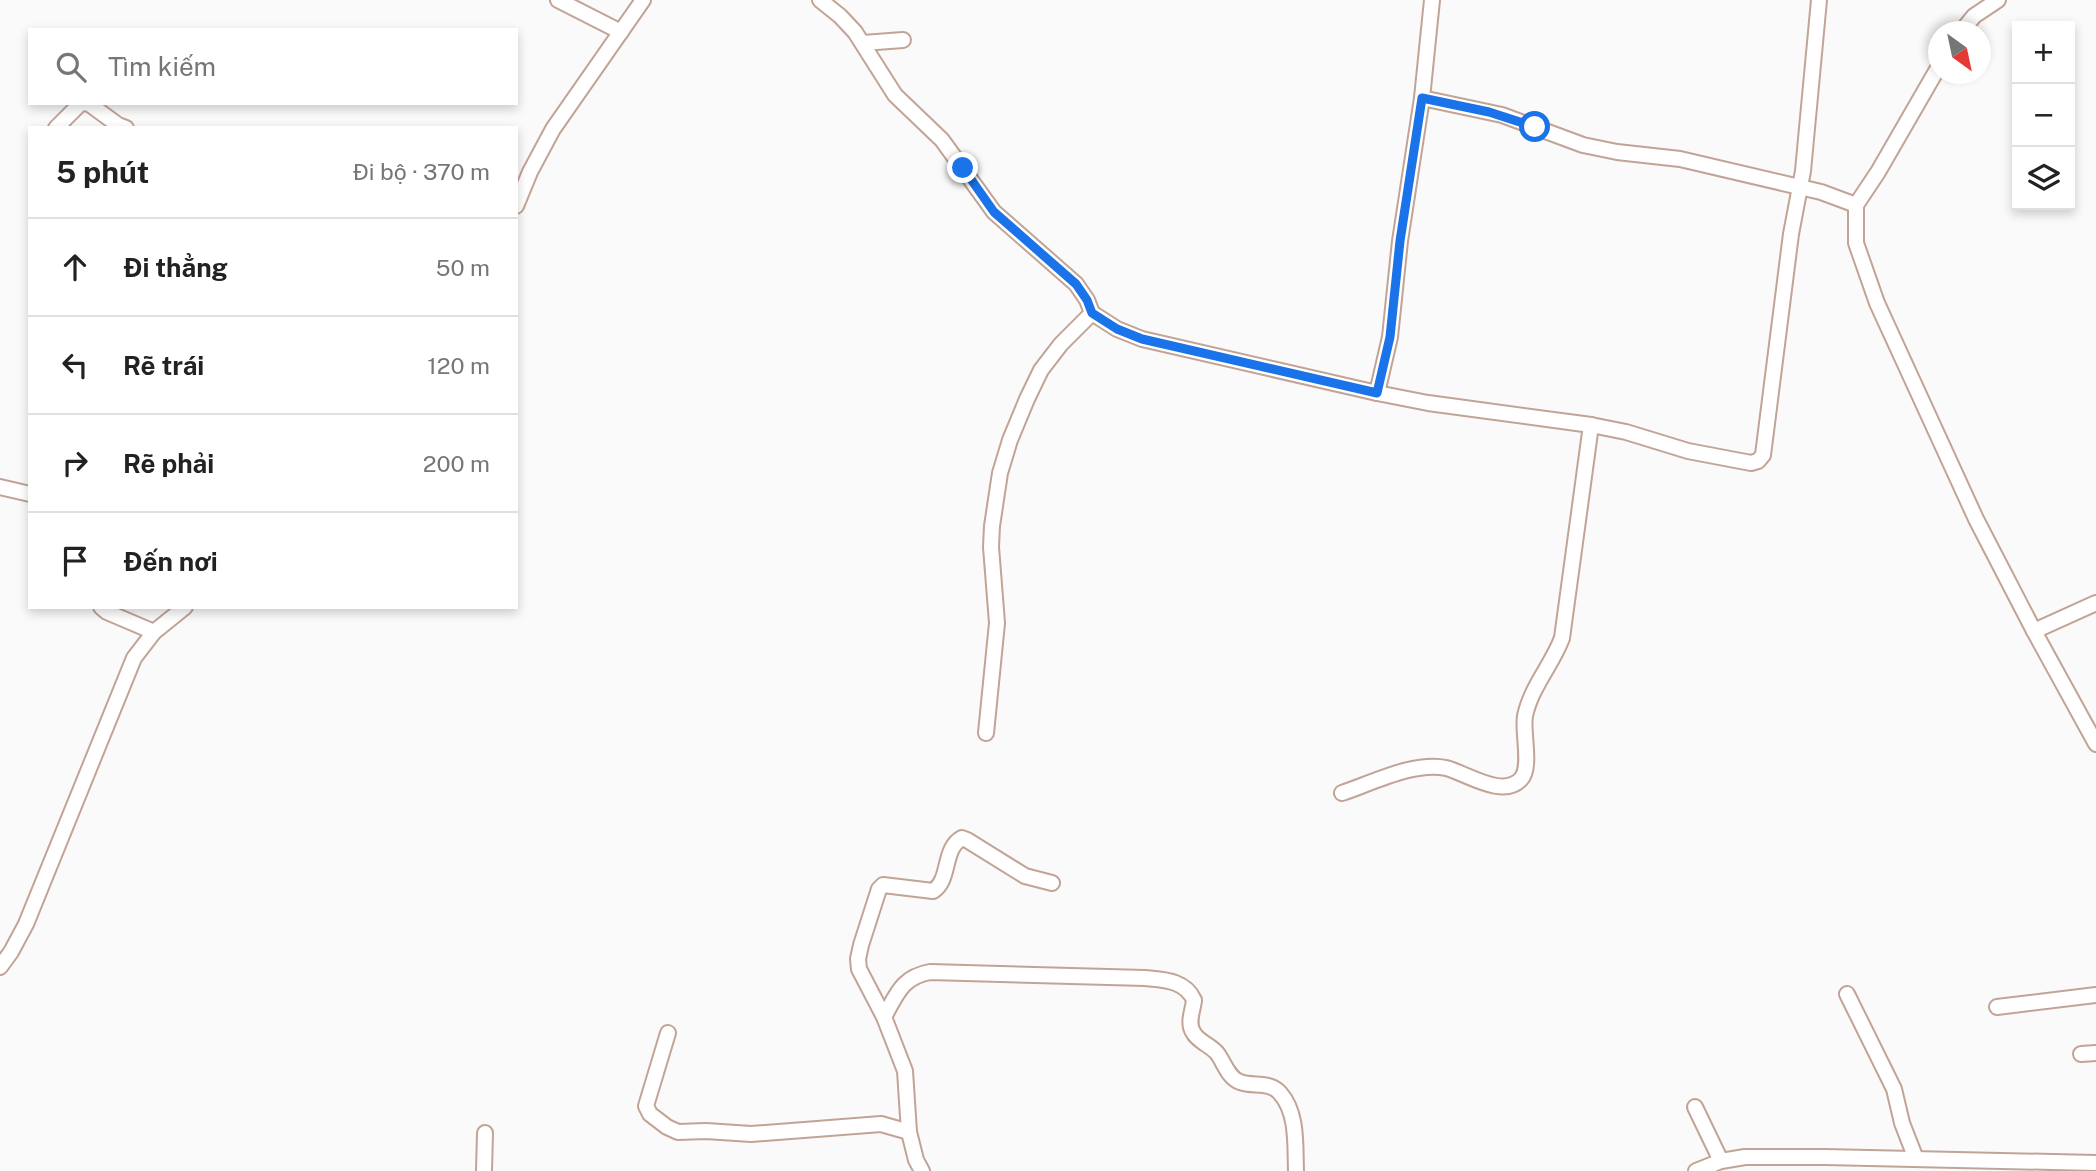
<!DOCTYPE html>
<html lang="vi">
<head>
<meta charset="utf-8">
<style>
  :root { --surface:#fff; --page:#f2f2f2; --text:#222; --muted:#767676; --line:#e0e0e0 }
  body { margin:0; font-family:"Public Sans",sans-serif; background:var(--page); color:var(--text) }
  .controls { position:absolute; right:21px; top:21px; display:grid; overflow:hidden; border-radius:0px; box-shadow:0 4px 10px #0003 }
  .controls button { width:63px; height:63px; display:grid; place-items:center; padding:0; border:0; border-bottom:2px solid var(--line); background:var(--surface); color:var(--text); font:35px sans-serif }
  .compass { position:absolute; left:1928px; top:21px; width:63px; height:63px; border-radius:50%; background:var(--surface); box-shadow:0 4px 10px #0003; rotate:147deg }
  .stop { position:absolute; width:21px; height:21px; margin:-16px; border:5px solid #1a73e8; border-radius:50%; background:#fff }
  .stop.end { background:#1a73e8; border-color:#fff; box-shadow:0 2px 7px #0008 }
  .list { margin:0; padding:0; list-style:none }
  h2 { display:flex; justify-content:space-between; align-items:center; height:91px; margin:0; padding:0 28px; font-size:30px }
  h2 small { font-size:23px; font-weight:400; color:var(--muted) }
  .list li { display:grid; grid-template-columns:46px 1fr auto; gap:21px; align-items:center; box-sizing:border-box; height:98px; padding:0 28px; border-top:2px solid var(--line) }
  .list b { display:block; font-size:26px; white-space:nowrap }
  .list em { font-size:23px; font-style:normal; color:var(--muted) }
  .icon { flex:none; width:38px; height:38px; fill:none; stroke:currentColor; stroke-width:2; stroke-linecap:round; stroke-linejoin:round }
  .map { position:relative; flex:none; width:2096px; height:1171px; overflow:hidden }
  .search { position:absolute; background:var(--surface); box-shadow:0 4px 10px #0003; left:28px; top:28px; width:490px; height:77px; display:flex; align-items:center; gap:18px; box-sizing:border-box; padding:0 24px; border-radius:0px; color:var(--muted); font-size:26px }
  .panel { position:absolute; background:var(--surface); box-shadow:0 4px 10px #0003; left:28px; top:126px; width:490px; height:483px; border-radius:0px }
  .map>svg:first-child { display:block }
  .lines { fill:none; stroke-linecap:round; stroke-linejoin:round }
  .street-casing { stroke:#c2a497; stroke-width:18 }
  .street { stroke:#fff; stroke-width:14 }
  .route { stroke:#1a73e8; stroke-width:9 }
</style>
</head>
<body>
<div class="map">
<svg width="2096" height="1171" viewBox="0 0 2096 1171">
  <rect width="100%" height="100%" fill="#fafafa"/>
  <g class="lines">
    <defs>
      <g id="street">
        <polyline points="558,0 621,32"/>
        <polyline points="820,0 840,16 855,32 895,95 942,140 994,212 1076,284 1087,300 1092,313 1061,344 1041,370 1027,399 1010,440 1000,473 992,526 991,547 997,623 986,733"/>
        <polyline points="1432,0 1422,98 1502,115 1583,145 1617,152 1680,159 1821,192 1856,205"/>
        <polyline points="1961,32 1974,16 1998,0"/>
        <polyline points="863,43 903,40"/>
        <polyline points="1938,68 1878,172 1856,205 1856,243 1877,303 1976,519 2034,631 2096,744"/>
        <polyline points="88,103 118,125 126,128"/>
        <polyline points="56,128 80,104 87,103"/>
        <polyline points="516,206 530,172 553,129 643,0"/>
        <polyline points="1092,313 1117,329 1142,339 1377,393 1428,403 1591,425 1626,432 1688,451 1751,463 1758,461 1763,455 1791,234 1803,171 1819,0"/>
        <polyline points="1377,393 1390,337 1400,241 1422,98"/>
        <polyline points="0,487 30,494"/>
        <polyline points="101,607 107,612 154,632"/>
        <polyline points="2034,631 2096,603"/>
        <path d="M1342,793C1372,783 1415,761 1446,768C1466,773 1503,799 1521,779C1532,767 1522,732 1525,716C1531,687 1552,665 1562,638L1591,425"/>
        <polyline points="0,967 11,952 26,924 134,658 154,632 185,607"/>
        <polyline points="1847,994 1894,1089 1902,1123 1916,1159"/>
        <polyline points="1997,1007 2096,995"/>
        <path d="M884,1017C897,994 902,977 930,972L1145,978C1164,980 1185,980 1194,1000C1193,1011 1187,1022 1193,1032C1197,1041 1210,1045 1217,1053C1224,1062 1228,1078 1240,1082C1253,1087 1270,1081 1280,1093C1298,1113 1295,1146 1296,1171"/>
        <polyline points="668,1033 646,1106 650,1114 667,1127 678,1132 706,1131 751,1134 881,1124 909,1132"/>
        <polyline points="2081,1054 2096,1053"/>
        <polyline points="1695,1107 1721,1161"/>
        <polyline points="484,1171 485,1133"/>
        <path d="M922,1171L916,1160L909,1132L905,1071L884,1017L859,969L858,959L861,945L879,889L883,885L933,891C951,880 942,849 962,838L967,840L1025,876L1052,883"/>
        <polyline points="1696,1171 1721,1161 1745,1157 1825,1157 2096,1163"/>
      </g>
    </defs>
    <use href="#street" class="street-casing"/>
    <use href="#street" class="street"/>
  </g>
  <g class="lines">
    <polyline class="route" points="963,168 994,212 1076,284 1087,300 1092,313 1117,329 1142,339 1377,393 1390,337 1400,241 1422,98 1489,112 1535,127"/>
  </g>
</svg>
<div class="controls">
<button>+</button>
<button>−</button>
<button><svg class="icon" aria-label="layers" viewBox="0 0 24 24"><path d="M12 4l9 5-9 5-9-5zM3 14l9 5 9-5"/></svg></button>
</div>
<svg class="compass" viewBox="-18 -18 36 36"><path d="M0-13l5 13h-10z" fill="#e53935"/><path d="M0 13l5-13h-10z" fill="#767676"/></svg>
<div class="stop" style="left:1535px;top:127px"></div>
<div class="stop end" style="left:963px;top:168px"></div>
<div class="search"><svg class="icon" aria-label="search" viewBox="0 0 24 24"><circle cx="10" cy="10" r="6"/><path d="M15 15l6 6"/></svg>Tìm kiếm</div>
<section class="panel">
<h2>5 phút<small>Đi bộ · 370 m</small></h2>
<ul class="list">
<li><svg class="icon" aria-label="ahead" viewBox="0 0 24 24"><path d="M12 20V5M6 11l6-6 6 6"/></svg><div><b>Đi thẳng</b></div><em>50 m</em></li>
<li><svg class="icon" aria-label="left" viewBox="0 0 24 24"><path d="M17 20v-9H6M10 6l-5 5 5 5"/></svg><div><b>Rẽ trái</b></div><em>120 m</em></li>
<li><svg class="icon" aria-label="right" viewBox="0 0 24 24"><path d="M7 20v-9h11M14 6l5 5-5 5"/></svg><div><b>Rẽ phải</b></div><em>200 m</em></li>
<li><svg class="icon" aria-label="arrive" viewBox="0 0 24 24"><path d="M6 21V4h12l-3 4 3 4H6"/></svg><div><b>Đến nơi</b></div></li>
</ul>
</section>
</div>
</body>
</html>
